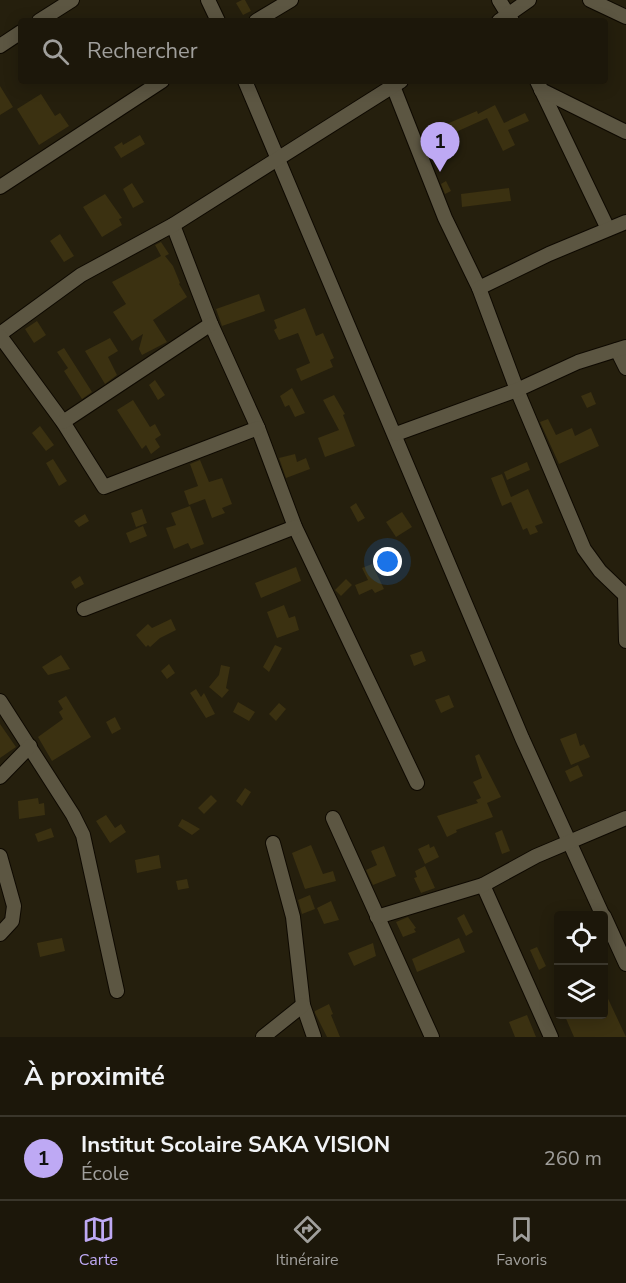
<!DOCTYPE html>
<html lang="fr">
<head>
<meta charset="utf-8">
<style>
  :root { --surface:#1c170a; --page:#292418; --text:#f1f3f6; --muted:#a09f9c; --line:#3a362b; --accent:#bea9f4 }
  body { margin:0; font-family:"Nunito Sans",sans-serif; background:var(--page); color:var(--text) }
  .controls { position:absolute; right:18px; bottom:18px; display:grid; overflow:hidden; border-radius:6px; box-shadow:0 3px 15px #0003 }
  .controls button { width:54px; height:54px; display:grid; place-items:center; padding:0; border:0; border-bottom:2px solid var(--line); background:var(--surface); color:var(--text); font:30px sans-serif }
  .you { position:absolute; left:388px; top:562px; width:21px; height:21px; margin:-15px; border:4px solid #fff; border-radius:50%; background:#1a73e8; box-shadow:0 0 0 9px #1a73e833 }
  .badge { display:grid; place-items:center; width:39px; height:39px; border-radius:50%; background:var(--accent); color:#111; font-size:20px; font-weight:700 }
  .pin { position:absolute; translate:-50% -50px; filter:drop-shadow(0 2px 3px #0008) }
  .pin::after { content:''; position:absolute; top:32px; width:21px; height:18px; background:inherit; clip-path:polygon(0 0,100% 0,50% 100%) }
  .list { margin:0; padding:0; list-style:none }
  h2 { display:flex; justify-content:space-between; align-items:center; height:78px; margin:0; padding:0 24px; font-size:26px }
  h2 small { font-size:20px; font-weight:400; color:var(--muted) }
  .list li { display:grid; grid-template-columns:39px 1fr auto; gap:18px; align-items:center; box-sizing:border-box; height:84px; padding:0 24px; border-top:2px solid var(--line) }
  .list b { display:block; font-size:22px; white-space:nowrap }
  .list p { margin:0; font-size:20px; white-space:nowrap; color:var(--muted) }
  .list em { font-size:20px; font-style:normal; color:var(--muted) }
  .icon { flex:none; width:33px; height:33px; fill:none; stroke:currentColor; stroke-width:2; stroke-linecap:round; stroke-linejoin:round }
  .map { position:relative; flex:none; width:626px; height:1037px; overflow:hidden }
  .search { position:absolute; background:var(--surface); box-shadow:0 3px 15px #0003; left:18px; right:18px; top:18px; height:66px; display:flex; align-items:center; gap:15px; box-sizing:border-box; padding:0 21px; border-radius:6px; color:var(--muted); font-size:22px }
  .sheet { height:162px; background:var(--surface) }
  nav { display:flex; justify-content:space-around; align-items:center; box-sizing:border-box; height:84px; border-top:2px solid var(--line); background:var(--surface); font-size:16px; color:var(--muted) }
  nav a { display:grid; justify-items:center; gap:3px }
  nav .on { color:var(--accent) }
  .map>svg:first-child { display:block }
  .building { fill:#3b3111 }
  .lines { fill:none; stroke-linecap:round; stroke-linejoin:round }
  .minor-casing { stroke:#0e0900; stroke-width:16 }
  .minor { stroke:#5c5642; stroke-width:14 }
</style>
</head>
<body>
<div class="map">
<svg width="626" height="1037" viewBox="0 0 626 1037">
  <rect width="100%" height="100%" fill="#251f0d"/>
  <g class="building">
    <polygon points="242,0 245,0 251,11 243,15 236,3"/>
    <polygon points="0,86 13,107 0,115"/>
    <polygon points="41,94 55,116 60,113 69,126 39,145 17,109"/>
    <polygon points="495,105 504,123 525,113 529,121 508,130 515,145 503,151 487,118 447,136 442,126 477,111 478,114"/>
    <polygon points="140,135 145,144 121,158 114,147 122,142 123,145"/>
    <polygon points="446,181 451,191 445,194 441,184"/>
    <polygon points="132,183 144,202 133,208 123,189"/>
    <polygon points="509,188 511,201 462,207 461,194"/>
    <polygon points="105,194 122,218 119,219 122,225 102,237 83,207"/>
    <polygon points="60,234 74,256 64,262 50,241"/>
    <polygon points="161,242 169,254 165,256 173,266 180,283 179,284 187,297 153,320 167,342 142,355 139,349 143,334 132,341 113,312 126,304 112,282 161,256 155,245"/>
    <polygon points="259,294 265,311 222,326 216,309"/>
    <polygon points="305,308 316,336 323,333 334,358 330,360 333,367 301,381 296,369 310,363 298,333 279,340 274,330 277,328 274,320"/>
    <polygon points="37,321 46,335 34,343 25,329"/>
    <polygon points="110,338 118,351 108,357 117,375 105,384 85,351"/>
    <polygon points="64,348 92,392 82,399 64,371 68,368 57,352"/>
    <polygon points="155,380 165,395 158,400 149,385"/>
    <polygon points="292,388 305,413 295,417 289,405 285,407 280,396"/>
    <polygon points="591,392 596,404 587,408 581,396"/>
    <polygon points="334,395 345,414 343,415 355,446 325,457 318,438 339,430 323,400"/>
    <polygon points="133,400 150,427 155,424 161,435 155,439 160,447 151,454 146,445 142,449 117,410"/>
    <polygon points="548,419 556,435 572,428 575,436 591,428 599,446 559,464 540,422"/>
    <polygon points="40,426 54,445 46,451 32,433"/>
    <polygon points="295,454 297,462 306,458 310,469 286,478 279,458"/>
    <polygon points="53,459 67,481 59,486 46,463"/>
    <polygon points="200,460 209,482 222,478 232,504 222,508 225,513 212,518 205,499 189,505 184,491 198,486 190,464"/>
    <polygon points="527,462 530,470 507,480 504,472"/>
    <polygon points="502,474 511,497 528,489 543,523 535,526 538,532 530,535 527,528 523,530 511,502 502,506 491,478"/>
    <polygon points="356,503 365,518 358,522 350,507"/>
    <polygon points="190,506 204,544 191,549 188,543 174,549 166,528 176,525 171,513"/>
    <polygon points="142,509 147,523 136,527 131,513"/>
    <polygon points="402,512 412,527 396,537 386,522"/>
    <polygon points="85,514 89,521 79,527 74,521"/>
    <polygon points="143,526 147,536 130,543 126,533"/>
    <polygon points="372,564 384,589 375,593 372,589 359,595 355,585 368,580 362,568"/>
    <polygon points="296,567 301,581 261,598 255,583"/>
    <polygon points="80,576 84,584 75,589 71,582"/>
    <polygon points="346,579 352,585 341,596 335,590"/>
    <polygon points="284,605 289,618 295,616 299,630 277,638 267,612"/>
    <polygon points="171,619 176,630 160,638 150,647 148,645 146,647 136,635 148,624 152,628"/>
    <polygon points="275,645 282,648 269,672 263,667"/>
    <polygon points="422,651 426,661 414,666 410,655"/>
    <polygon points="61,655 70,669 48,675 42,667"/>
    <polygon points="169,664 175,673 167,679 161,671"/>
    <polygon points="221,665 230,667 226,688 229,690 222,698 209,687 219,675"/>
    <polygon points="196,689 201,697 204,693 215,714 206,718 190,693"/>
    <polygon points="449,695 454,707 441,713 435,700"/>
    <polygon points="66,696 91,737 52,761 38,737 63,719 59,712 63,709 58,701"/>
    <polygon points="238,702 255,712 249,721 233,712"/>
    <polygon points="279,703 286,709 276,721 269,714"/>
    <polygon points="115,717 121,729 112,734 106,722"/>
    <polygon points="0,724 16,747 0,758"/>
    <polygon points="576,733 580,746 584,744 590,757 571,765 560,739"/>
    <polygon points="479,754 501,797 487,803 493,817 456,830 457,832 447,837 437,816 478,803 476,800 481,798 473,782 482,778 475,756"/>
    <polygon points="578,765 583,776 570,782 565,771"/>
    <polygon points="245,788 251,792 242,806 236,801"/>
    <polygon points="211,795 217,801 204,814 198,808"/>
    <polygon points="38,798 39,804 44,803 45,815 19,819 18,801"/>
    <polygon points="106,815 115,828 121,824 126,832 110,843 96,821"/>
    <polygon points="182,819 188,822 200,829 192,835 178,826"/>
    <polygon points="51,828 54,837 38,842 35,834"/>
    <polygon points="502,830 510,851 502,854 495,833"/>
    <polygon points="429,844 430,848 434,846 439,857 425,864 418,849"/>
    <polygon points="311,845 323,874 333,871 336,881 305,889 292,853"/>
    <polygon points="384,846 396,876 373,885 366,870 377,865 371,851"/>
    <polygon points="159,855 161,868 137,873 135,860"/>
    <polygon points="425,866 435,888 421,893 414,878 417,877 415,871"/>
    <polygon points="187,879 189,888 178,890 176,881"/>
    <polygon points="310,895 315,909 302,914 298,900"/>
    <polygon points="331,901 339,920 324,924 317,908"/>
    <polygon points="464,914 473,932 466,936 457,918"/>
    <polygon points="408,917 416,928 414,929 416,932 403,937 396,922"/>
    <polygon points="62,938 65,951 40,957 37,943"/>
    <polygon points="459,938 465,952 417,972 412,959"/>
    <polygon points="373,943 376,956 354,966 348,953"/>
    <polygon points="537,947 546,966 539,970 530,950"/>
    <polygon points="603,988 626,1037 574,1037 564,1014 603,1014"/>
    <polygon points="329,1004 333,1014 331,1015 340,1037 327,1037 315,1013 315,1011"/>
    <polygon points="527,1015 536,1037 515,1037 509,1022"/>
  </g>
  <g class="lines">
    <defs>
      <g id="minor">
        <polyline points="208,0 218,21"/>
        <polyline points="499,0 512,21"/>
        <polyline points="590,0 626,17"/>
        <polyline points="39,21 72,0"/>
        <polyline points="256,21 291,0"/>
        <polyline points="499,21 529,0"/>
        <polyline points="0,46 21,32"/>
        <polyline points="245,81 522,738 603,916"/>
        <polyline points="537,81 608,229"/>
        <polyline points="393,86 445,218 479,288 517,390 584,549 600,571 625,595 626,641"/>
        <polyline points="541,90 626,132"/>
        <polyline points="0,187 162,81"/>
        <polyline points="173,225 211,324 258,428 295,527 417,783"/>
        <polyline points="479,288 549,254 626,222"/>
        <polyline points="0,334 81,275 173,225 401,81"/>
        <polyline points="0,336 63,422 104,487 258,428"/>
        <polyline points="617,350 626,368"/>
        <polyline points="63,422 211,324"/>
        <polyline points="396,434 517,390 578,362 626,347"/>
        <polyline points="84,609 295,527"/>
        <polyline points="0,701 73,815 83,835 117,991"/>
        <polyline points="0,777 30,746"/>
        <polyline points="333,818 432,1037"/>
        <polyline points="273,843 293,917 303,1005 314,1037"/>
        <polyline points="0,856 14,906 12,921 0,934"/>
        <polyline points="483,885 551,1037"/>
        <polyline points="604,916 626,964"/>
        <polyline points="377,917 483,885 536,856 626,818"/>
        <polyline points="263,1037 303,1005"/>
      </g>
    </defs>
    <use href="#minor" class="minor-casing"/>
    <use href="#minor" class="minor"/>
  </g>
</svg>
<div class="controls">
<button><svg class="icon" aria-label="locate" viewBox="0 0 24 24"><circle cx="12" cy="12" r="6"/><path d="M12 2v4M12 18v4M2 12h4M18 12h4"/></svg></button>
<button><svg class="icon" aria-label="layers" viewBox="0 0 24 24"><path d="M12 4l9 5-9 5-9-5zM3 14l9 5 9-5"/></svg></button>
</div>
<div class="you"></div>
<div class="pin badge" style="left:440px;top:172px">1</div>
<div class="search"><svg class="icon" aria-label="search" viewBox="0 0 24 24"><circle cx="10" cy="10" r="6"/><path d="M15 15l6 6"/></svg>Rechercher</div>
</div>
<section class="sheet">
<h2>À proximité<small></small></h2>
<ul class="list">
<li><span class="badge">1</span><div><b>Institut Scolaire SAKA VISION</b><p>École</p></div><em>260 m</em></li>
</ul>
</section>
<nav>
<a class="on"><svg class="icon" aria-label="map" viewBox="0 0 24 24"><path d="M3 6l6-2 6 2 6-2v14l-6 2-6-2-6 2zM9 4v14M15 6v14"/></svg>Carte</a>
<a><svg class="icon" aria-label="directions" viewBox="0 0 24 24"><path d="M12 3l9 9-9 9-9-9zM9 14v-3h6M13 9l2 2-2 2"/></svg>Itinéraire</a>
<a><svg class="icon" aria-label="saved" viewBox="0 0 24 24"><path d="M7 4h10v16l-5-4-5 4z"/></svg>Favoris</a>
</nav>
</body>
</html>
